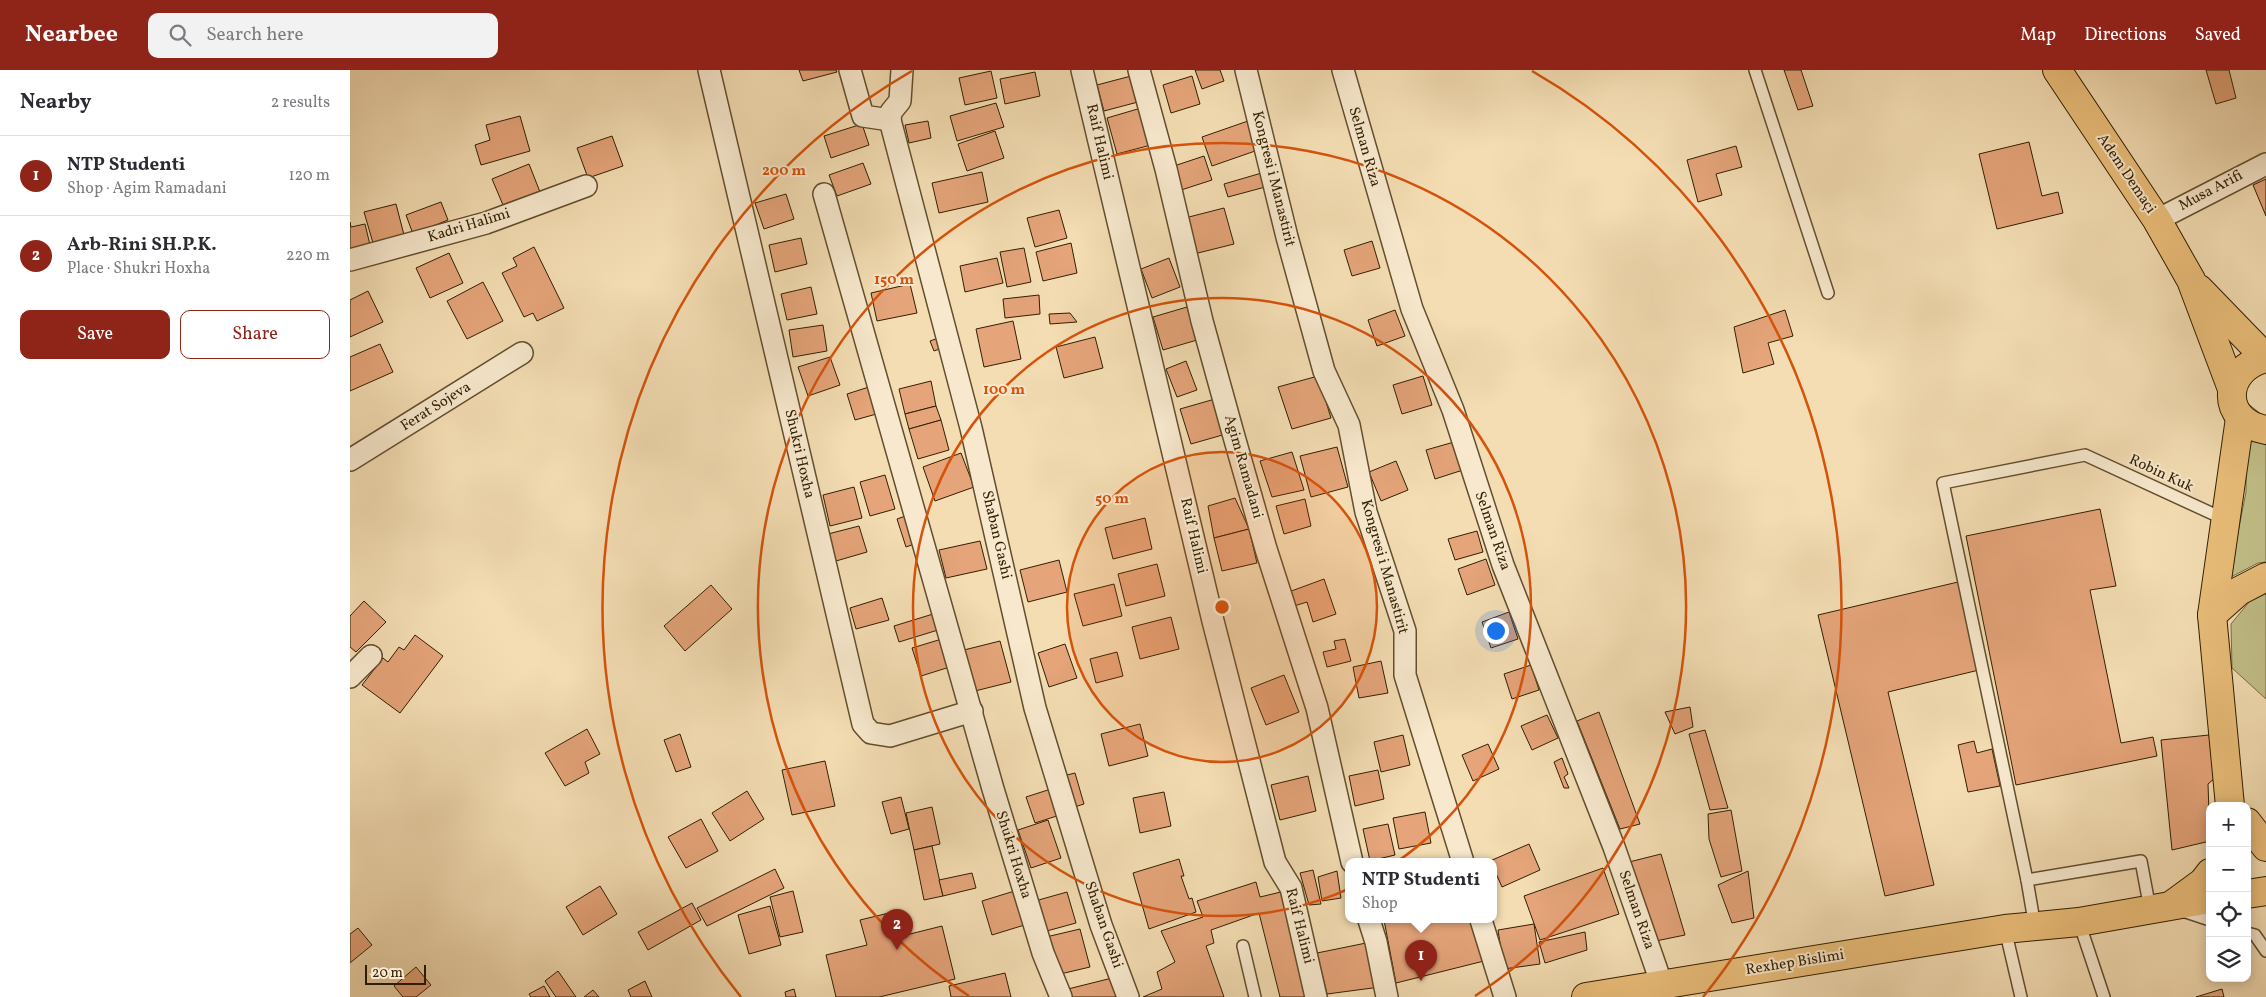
<!DOCTYPE html>
<html lang="en">
<head>
<meta charset="utf-8">
<style>
  :root { --surface:#fff; --page:#f2f2f3; --text:#2b2b33; --muted:#7c7c81; --line:#e1e1e2; --accent:#8f2418 }
  body { margin:0; font-family:Vollkorn,serif; background:var(--page); color:var(--text) }
  .controls { position:absolute; right:15px; bottom:15px; display:grid; overflow:hidden; border-radius:10px; box-shadow:0 2px 12px #0003 }
  .controls button { width:45px; height:45px; display:grid; place-items:center; padding:0; border:0; border-bottom:1px solid var(--line); background:var(--surface); color:var(--text); font:25px sans-serif }
  .scale { position:absolute; left:15px; bottom:12px; width:61px; box-sizing:border-box; padding-left:5px; border:2px solid #311f01; border-top:0; font-size:14px; line-height:18px; white-space:nowrap; color:#311f01; -webkit-text-stroke:4px #f8e9ce; paint-order:stroke }
  .you { position:absolute; left:1145px; top:560px; width:18px; height:18px; margin:-12px; border:4px solid #fff; border-radius:50%; background:#1a73e8; box-shadow:0 0 0 8px #1a73e833 }
  .badge { display:grid; place-items:center; width:32px; height:32px; border-radius:50%; background:var(--accent); color:#fff; font-size:16px; font-weight:700 }
  .pin { position:absolute; translate:-50% -41px; filter:drop-shadow(0 1px 2px #0008) }
  .pin::after { content:''; position:absolute; top:26px; width:18px; height:15px; background:inherit; clip-path:polygon(0 0,100% 0,50% 100%) }
  .popup { position:absolute; left:995px; top:788px; width:152px; height:65px; box-sizing:border-box; display:grid; place-content:center; border-radius:10px; background:var(--surface); filter:drop-shadow(0 1px 4px #0005); font-size:16px; white-space:nowrap; color:var(--muted) }
  .popup b { font-size:19px; color:var(--text) }
  .popup::after { content:''; position:absolute; left:50%; top:100%; margin-left:-10px; border:10px solid transparent; border-top-color:var(--surface) }
  .list { margin:0; padding:0; list-style:none }
  h2 { display:flex; justify-content:space-between; align-items:center; height:65px; margin:0; padding:0 20px; font-size:21px }
  h2 small { font-size:16px; font-weight:400; color:var(--muted) }
  .list li { display:grid; grid-template-columns:32px 1fr auto; gap:15px; align-items:center; box-sizing:border-box; height:80px; padding:0 20px; border-top:1px solid var(--line) }
  .list b { display:block; font-size:19px; white-space:nowrap }
  .list p { margin:0; font-size:16px; white-space:nowrap; color:var(--muted) }
  .list em { font-size:16px; font-style:normal; color:var(--muted) }
  .actions { display:flex; gap:10px; padding:15px 20px }
  .actions a { flex:1; padding:11px 0; border:1px solid var(--accent); border-radius:10px; text-align:center; font-size:18px; color:var(--accent) }
  .actions .main { background:var(--accent); color:#fff }
  .icon { flex:none; width:28px; height:28px; fill:none; stroke:currentColor; stroke-width:2; stroke-linecap:round; stroke-linejoin:round }
  .map { position:relative; flex:none; width:1916px; height:927px; overflow:hidden }
  header { display:flex; align-items:center; gap:30px; box-sizing:border-box; height:70px; padding:0 25px; background:var(--accent); color:#fff }
  header strong { font-size:24px }
  nav { display:flex; gap:28px; margin-inline-start:auto; font-size:18px }
  .search { width:350px; height:45px; background:var(--page); display:flex; align-items:center; gap:12px; box-sizing:border-box; padding:0 18px; border-radius:10px; color:var(--muted); font-size:19px }
  main { display:flex }
  aside { flex:1; background:var(--surface) }
  .map>svg:first-child { display:block }
  .green { fill:#c2bf88; stroke:#7a6f44 }
  .building { fill:#e5a47a; stroke:#311f01 }
  .lines { fill:none; stroke-linecap:round; stroke-linejoin:round }
  .lane-casing { stroke:#624e2e; stroke-width:14 }
  .street-casing { stroke:#624e2e; stroke-width:24 }
  .primary-casing { stroke:#311f01; stroke-width:30 }
  .lane { stroke:#f8e9ce; stroke-width:11 }
  .street { stroke:#f8e9ce; stroke-width:21 }
  .primary { stroke:#eabe7a; stroke-width:28 }
  .ring { fill:none; stroke:#d6530b; stroke-width:2.5 }
  .labels { text-anchor:middle; dominant-baseline:central; stroke-width:4; stroke-linejoin:round; paint-order:stroke }
  .street-label { font-size:15px; fill:#311f01; stroke:#f8e9ce }
  .centre { fill:#d6530b; stroke:#f8e9ce; stroke-width:2.5 }
  .ring-label { font-size:15px; text-anchor:middle; font-weight:bold; fill:#d6530b; stroke:#f8e9ce; stroke-width:4; stroke-linejoin:round; paint-order:stroke }
</style>
</head>
<body>
<header>
<strong>Nearbee</strong>
<div class="search"><svg class="icon" aria-label="search" viewBox="0 0 24 24"><circle cx="10" cy="10" r="6"/><path d="M15 15l6 6"/></svg>Search here</div>
<nav><a>Map</a><a>Directions</a><a>Saved</a></nav>
</header>
<main>
<aside>
<h2>Nearby<small>2 results</small></h2>
<ul class="list">
<li><span class="badge">1</span><div><b>NTP Studenti</b><p>Shop · Agim Ramadani</p></div><em>120 m</em></li>
<li><span class="badge">2</span><div><b>Arb-Rini SH.P.K.</b><p>Place · Shukri Hoxha</p></div><em>220 m</em></li>
</ul>
<div class="actions"><a class="main">Save</a><a>Share</a></div>
</aside>
<div class="map">
<svg width="1916" height="927" viewBox="0 0 1916 927">
  <rect width="100%" height="100%" fill="#f4ddb3"/>
  <filter id="stains"><feTurbulence type="fractalNoise" baseFrequency=".004" numOctaves="4"/><feColorMatrix values="0 0 0 0 .2 0 0 0 0 .09 0 0 0 0 .02 0 0 0 .5 -.17"/></filter>
  <radialGradient id="worn" r=".72"><stop offset=".6" stop-color="#630" stop-opacity="0"/><stop offset="1" stop-color="#630" stop-opacity=".3"/></radialGradient>
  <g class="green">
    <polygon points="1897,333 1916,348 1916,492 1908,493 1879,508 1896,422"/>
    <polygon points="1916,523 1916,629 1882,598 1881,554 1904,526"/>
  </g>
  <g class="building">
    <polygon points="449,0 486,0 487,2 453,11"/>
    <polygon points="845,0 870,0 874,11 852,19"/>
    <polygon points="1434,0 1451,0 1463,36 1448,40"/>
    <polygon points="1856,0 1879,0 1886,28 1866,34"/>
    <polygon points="641,1 647,28 615,35 609,8"/>
    <polygon points="685,2 690,26 655,34 650,9"/>
    <polygon points="781,6 788,32 754,41 747,15"/>
    <polygon points="842,6 850,34 821,43 813,15"/>
    <polygon points="646,33 654,57 607,71 600,46"/>
    <polygon points="791,38 801,75 767,84 757,48"/>
    <polygon points="170,46 180,81 131,95 125,75 140,70 136,55"/>
    <polygon points="578,51 581,68 559,73 555,55"/>
    <polygon points="898,51 908,80 862,96 852,67"/>
    <polygon points="512,54 519,75 481,88 474,66"/>
    <polygon points="645,61 654,88 617,101 608,74"/>
    <polygon points="262,66 273,96 238,108 227,78"/>
    <polygon points="1679,72 1692,126 1708,122 1713,143 1647,159 1629,84"/>
    <polygon points="1386,76 1392,97 1366,104 1372,125 1348,132 1337,90"/>
    <polygon points="854,86 862,110 825,122 818,98"/>
    <polygon points="513,93 521,114 487,126 479,105"/>
    <polygon points="179,94 192,127 169,136 166,130 153,135 142,109"/>
    <polygon points="632,102 638,132 589,143 582,113"/>
    <polygon points="915,102 919,116 878,127 874,114"/>
    <polygon points="1916,109 1916,146 1903,115"/>
    <polygon points="436,124 444,149 414,159 405,133"/>
    <polygon points="91,132 98,150 63,164 56,145"/>
    <polygon points="46,134 54,165 23,173 14,142"/>
    <polygon points="874,138 884,174 844,184 835,148"/>
    <polygon points="709,140 717,168 685,177 677,148"/>
    <polygon points="0,152 1,157 15,154 20,175 0,180"/>
    <polygon points="451,168 457,194 425,202 419,175"/>
    <polygon points="1022,171 1030,198 1002,206 994,180"/>
    <polygon points="721,173 727,203 693,211 686,182"/>
    <polygon points="184,177 214,238 187,251 183,243 174,247 152,203 167,196 163,188"/>
    <polygon points="674,178 681,212 657,217 650,182"/>
    <polygon points="99,183 113,213 80,228 66,198"/>
    <polygon points="647,188 653,213 615,222 610,196"/>
    <polygon points="819,188 830,217 802,228 791,199"/>
    <polygon points="133,212 153,251 117,269 97,231"/>
    <polygon points="560,214 567,243 527,251 521,223"/>
    <polygon points="461,217 467,244 437,250 431,224"/>
    <polygon points="18,221 33,252 0,267 0,230"/>
    <polygon points="689,225 690,244 655,248 653,229"/>
    <polygon points="837,237 847,270 813,280 803,247"/>
    <polygon points="1045,240 1055,266 1027,276 1018,250"/>
    <polygon points="1435,240 1443,266 1418,273 1424,294 1393,303 1384,257"/>
    <polygon points="720,243 727,252 700,254 699,244"/>
    <polygon points="663,251 671,289 634,297 626,259"/>
    <polygon points="473,255 477,281 443,287 439,260"/>
    <polygon points="591,267 595,277 584,281 580,271"/>
    <polygon points="745,267 753,298 714,308 706,277"/>
    <polygon points="30,274 43,302 0,321 0,287"/>
    <polygon points="480,287 490,315 458,326 448,297"/>
    <polygon points="836,291 847,320 827,327 816,299"/>
    <polygon points="968,306 981,348 942,359 928,317"/>
    <polygon points="1073,306 1082,335 1052,344 1043,315"/>
    <polygon points="581,311 586,336 555,344 549,319"/>
    <polygon points="522,316 530,343 505,350 497,324"/>
    <polygon points="865,329 876,364 841,374 830,339"/>
    <polygon points="586,336 591,350 559,359 555,344"/>
    <polygon points="591,350 599,380 568,389 559,359"/>
    <polygon points="1104,372 1113,400 1085,409 1076,380"/>
    <polygon points="987,377 998,417 961,427 950,386"/>
    <polygon points="942,382 954,420 922,427 910,391"/>
    <polygon points="611,383 624,417 585,431 573,397"/>
    <polygon points="1046,391 1058,420 1031,431 1019,402"/>
    <polygon points="535,405 545,439 520,446 510,412"/>
    <polygon points="504,417 512,448 480,456 473,425"/>
    <polygon points="885,428 899,459 864,468 858,436"/>
    <polygon points="955,429 961,456 934,464 926,436"/>
    <polygon points="1750,439 1766,516 1740,520 1771,673 1803,667 1807,686 1666,715 1616,466"/>
    <polygon points="561,444 570,472 556,477 547,449"/>
    <polygon points="795,448 802,479 763,489 755,458"/>
    <polygon points="509,456 517,482 486,491 478,464"/>
    <polygon points="899,459 907,493 872,501 864,468"/>
    <polygon points="1127,461 1133,482 1105,490 1098,469"/>
    <polygon points="630,471 637,499 596,508 589,480"/>
    <polygon points="1136,489 1145,515 1117,525 1108,499"/>
    <polygon points="709,490 717,522 678,532 670,500"/>
    <polygon points="807,494 815,526 776,536 768,504"/>
    <polygon points="974,509 986,544 963,552 957,532 941,537 936,523"/>
    <polygon points="1608,512 1629,600 1538,622 1584,815 1535,826 1468,545"/>
    <polygon points="764,514 772,546 733,556 724,524"/>
    <polygon points="361,515 382,539 335,581 314,556"/>
    <polygon points="532,528 539,550 506,559 500,538"/>
    <polygon points="14,531 36,552 6,582 0,577 0,546"/>
    <polygon points="1159,542 1168,569 1141,578 1132,552"/>
    <polygon points="583,544 588,560 549,572 544,556"/>
    <polygon points="821,547 829,579 790,589 782,557"/>
    <polygon points="65,565 93,586 50,643 12,615 33,588 38,592 49,577 54,580"/>
    <polygon points="595,568 603,596 571,606 562,578"/>
    <polygon points="995,569 1001,591 977,597 973,582 986,579 984,571"/>
    <polygon points="650,571 661,612 625,621 614,580"/>
    <polygon points="715,574 727,608 699,617 688,583"/>
    <polygon points="767,582 773,606 746,613 740,589"/>
    <polygon points="1031,591 1038,623 1009,628 1003,597"/>
    <polygon points="1181,595 1189,620 1162,629 1154,604"/>
    <polygon points="934,605 949,642 916,655 901,618"/>
    <polygon points="1340,637 1343,657 1325,664 1315,642"/>
    <polygon points="1249,642 1290,754 1270,759 1227,651"/>
    <polygon points="1197,645 1208,668 1182,680 1171,656"/>
    <polygon points="790,654 798,686 759,696 751,664"/>
    <polygon points="237,659 250,684 235,692 239,703 215,716 195,683"/>
    <polygon points="1355,660 1378,738 1360,740 1339,664"/>
    <polygon points="330,664 341,697 326,702 314,670"/>
    <polygon points="1053,665 1060,695 1031,702 1024,672"/>
    <polygon points="1859,665 1865,708 1858,714 1860,771 1822,780 1811,670"/>
    <polygon points="1624,671 1627,683 1642,679 1650,716 1618,722 1608,675"/>
    <polygon points="1138,674 1149,699 1123,711 1112,685"/>
    <polygon points="1212,688 1218,704 1214,707 1219,718 1214,718 1204,692"/>
    <polygon points="475,691 485,736 442,745 432,700"/>
    <polygon points="1028,700 1034,729 1005,736 999,706"/>
    <polygon points="725,703 734,734 718,739 709,707"/>
    <polygon points="958,706 966,741 930,750 921,715"/>
    <polygon points="704,718 713,744 685,753 676,727"/>
    <polygon points="397,721 414,749 380,771 362,743"/>
    <polygon points="814,722 821,756 790,763 783,728"/>
    <polygon points="551,727 559,759 541,764 532,732"/>
    <polygon points="582,737 590,774 564,780 556,743"/>
    <polygon points="1381,740 1392,801 1371,807 1359,769 1358,744"/>
    <polygon points="1075,742 1081,773 1049,779 1043,748"/>
    <polygon points="351,749 368,781 336,798 318,767"/>
    <polygon points="698,750 711,788 681,798 668,760"/>
    <polygon points="1038,754 1045,785 1020,791 1013,759"/>
    <polygon points="1179,774 1190,800 1152,817 1144,799 1144,792 1140,791"/>
    <polygon points="582,776 593,826 574,830 564,780"/>
    <polygon points="1311,784 1335,865 1301,872 1275,793"/>
    <polygon points="829,789 834,806 831,806 839,829 842,828 846,842 799,859 783,803"/>
    <polygon points="1253,798 1269,844 1190,870 1174,826"/>
    <polygon points="425,799 434,818 357,856 347,838"/>
    <polygon points="963,800 971,834 959,835 950,803"/>
    <polygon points="987,801 991,828 972,831 968,807"/>
    <polygon points="1398,801 1404,848 1382,853 1368,815"/>
    <polygon points="622,803 626,818 593,826 589,810"/>
    <polygon points="906,812 910,827 935,821 961,927 930,927 909,843 861,860 864,873 856,876 874,927 793,927 812,919 807,902 825,892 811,861 853,847 847,831"/>
    <polygon points="250,816 267,844 233,865 216,837"/>
    <polygon points="671,819 681,853 642,865 632,831"/>
    <polygon points="443,821 453,862 430,867 420,827"/>
    <polygon points="717,822 726,853 693,862 685,831"/>
    <polygon points="342,833 351,850 298,880 288,862"/>
    <polygon points="420,836 431,875 399,884 388,845"/>
    <polygon points="543,842 548,867 592,856 605,909 529,927 486,927 476,885 517,875 510,850"/>
    <polygon points="1034,850 1128,850 1138,890 1046,913"/>
    <polygon points="1184,854 1190,894 1154,899 1148,860"/>
    <polygon points="8,858 22,875 0,893 0,864"/>
    <polygon points="730,859 740,897 706,905 696,867"/>
    <polygon points="1235,862 1237,880 1195,893 1189,872"/>
    <polygon points="1021,872 1030,917 977,924 967,883"/>
    <polygon points="66,897 81,915 66,927 53,927 44,916"/>
    <polygon points="208,901 226,927 206,927 195,911"/>
    <polygon points="655,903 661,927 601,927 599,916"/>
    <polygon points="770,906 775,927 716,927 714,920"/>
    <polygon points="295,911 302,927 281,927 278,920"/>
    <polygon points="194,916 200,927 181,927 179,924"/>
    <polygon points="444,919 446,927 436,927 435,922"/>
    <polygon points="1872,919 1874,927 1846,927"/>
    <polygon points="243,920 249,927 234,927"/>
  </g>
  <g class="lines">
    <defs>
      <g id="lane">
        <polyline points="1405,0 1478,223"/>
        <polyline points="1677,810 1593,413 1735,385 1874,449"/>
        <polyline points="1833,841 1860,850"/>
        <polyline points="1729,852 1754,927"/>
        <polyline points="1685,857 1677,810 1791,791 1800,839"/>
        <polyline points="1655,859 1671,927"/>
        <polyline points="1897,863 1905,865 1916,881"/>
        <polyline points="893,876 905,927"/>
      </g>
      <g id="street">
        <polyline points="359,0 513,654 521,663 540,666 622,641"/>
        <polyline points="500,0 513,46 540,50"/>
        <polyline points="552,0 550,31 541,42 540,50 621,358 685,638 751,855 778,927"/>
        <polyline points="732,0 863,551 925,792 941,818 966,927"/>
        <polyline points="789,0 816,99 852,251 883,363 916,479 967,638 1002,792"/>
        <polyline points="896,0 937,167 974,301 999,355 1016,442 1055,561 1055,605 1113,792"/>
        <polyline points="993,0 1062,239 1103,340 1153,495 1264,777 1312,915"/>
        <polyline points="474,124 643,719 693,883 711,927"/>
        <polyline points="1807,150 1916,94"/>
        <polyline points="0,190 136,153 236,116"/>
        <polyline points="0,390 172,283"/>
        <polyline points="0,607 21,586"/>
        <polyline points="1019,850 1026,872 1037,927"/>
        <polyline points="1131,850 1155,927"/>
      </g>
      <g id="primary">
        <polyline points="1707,0 1807,150 1841,210 1882,319"/>
        <polyline points="1849,219 1916,288"/>
        <path d="M1916,288C1871,299 1870,352 1916,360"/>
        <polyline points="1862,545 1889,521 1916,507"/>
        <polyline points="1880,736 1862,545 1890,348"/>
        <polyline points="1897,752 1916,777"/>
        <polyline points="1897,824 1916,821"/>
        <polyline points="1823,834 1853,812 1860,803"/>
        <polyline points="1236,927 1655,859 1729,852 1860,829"/>
      </g>
    </defs>
    <use href="#lane" class="lane-casing"/>
    <use href="#street" class="street-casing"/>
    <use href="#primary" class="primary-casing"/>
    <use href="#lane" class="lane"/>
    <use href="#street" class="street"/>
    <use href="#primary" class="primary"/>
  </g>
  <circle cx="872" cy="537" r="155" fill="#d6530b" fill-opacity=".12"/>
  <g class="ring">
    <circle cx="872" cy="537" r="155"/>
    <circle cx="872" cy="537" r="309"/>
    <path d="M619 926A464 464 0 1 1 1125 926"/>
    <path d="M391 927A619 619 0 0 1 562 1M1182 1A619 619 0 0 1 1353 927"/>
  </g>
  <g class="labels">
    <g class="street-label">
      <text transform="translate(749 72) rotate(77)">Raif Halimi</text>
      <text transform="translate(1014 77) rotate(74)">Selman Riza</text>
      <text transform="translate(1776 104) rotate(56)">Adem Demaçi</text>
      <text transform="translate(923 109) rotate(76)">Kongresi i Manastirit</text>
      <text transform="translate(1861 121) rotate(-28)">Musa Arifi</text>
      <text transform="translate(119 156) rotate(-17)">Kadri Halimi</text>
      <text transform="translate(86 337) rotate(-32)">Ferat Sojeva</text>
      <text transform="translate(449 384) rotate(77)">Shukri Hoxha</text>
      <text transform="translate(893 397) rotate(74)">Agim Ramadani</text>
      <text transform="translate(1811 404) rotate(25)">Robin Kuk</text>
      <text transform="translate(1142 461) rotate(71)">Selman Riza</text>
      <text transform="translate(646 465) rotate(77)">Shaban Gashi</text>
      <text transform="translate(843 466) rotate(77)">Raif Halimi</text>
      <text transform="translate(1034 497) rotate(74)">Kongresi i Manastirit</text>
      <text transform="translate(663 785) rotate(73)">Shukri Hoxha</text>
      <text transform="translate(1286 840) rotate(71)">Selman Riza</text>
      <text transform="translate(753 855) rotate(71)">Shaban Gashi</text>
      <text transform="translate(949 856) rotate(76)">Raif Halimi</text>
      <text transform="translate(1445 893) rotate(-9)">Rexhep Bislimi</text>
    </g>
  </g>
  <circle cx="872" cy="537" r="8" class="centre"/>
  <g class="ring-label">
    <text x="434" y="105">200 m</text>
    <text x="544" y="214">150 m</text>
    <text x="654" y="324">100 m</text>
    <text x="762" y="433">50 m</text>
  </g>
  <rect width="100%" height="100%" filter="url(#stains)"/>
  <rect width="100%" height="100%" fill="url(#worn)"/>
</svg>
<div class="controls">
<button>+</button>
<button>−</button>
<button><svg class="icon" aria-label="locate" viewBox="0 0 24 24"><circle cx="12" cy="12" r="6"/><path d="M12 2v4M12 18v4M2 12h4M18 12h4"/></svg></button>
<button><svg class="icon" aria-label="layers" viewBox="0 0 24 24"><path d="M12 4l9 5-9 5-9-5zM3 14l9 5 9-5"/></svg></button>
</div>
<div class="scale">20 m</div>
<div class="you"></div>
<div class="pin badge" style="left:1071px;top:911px">1</div>
<div class="popup"><b>NTP Studenti</b>Shop</div>
<div class="pin badge" style="left:547px;top:880px">2</div>
</div>
</main>
</body>
</html>
